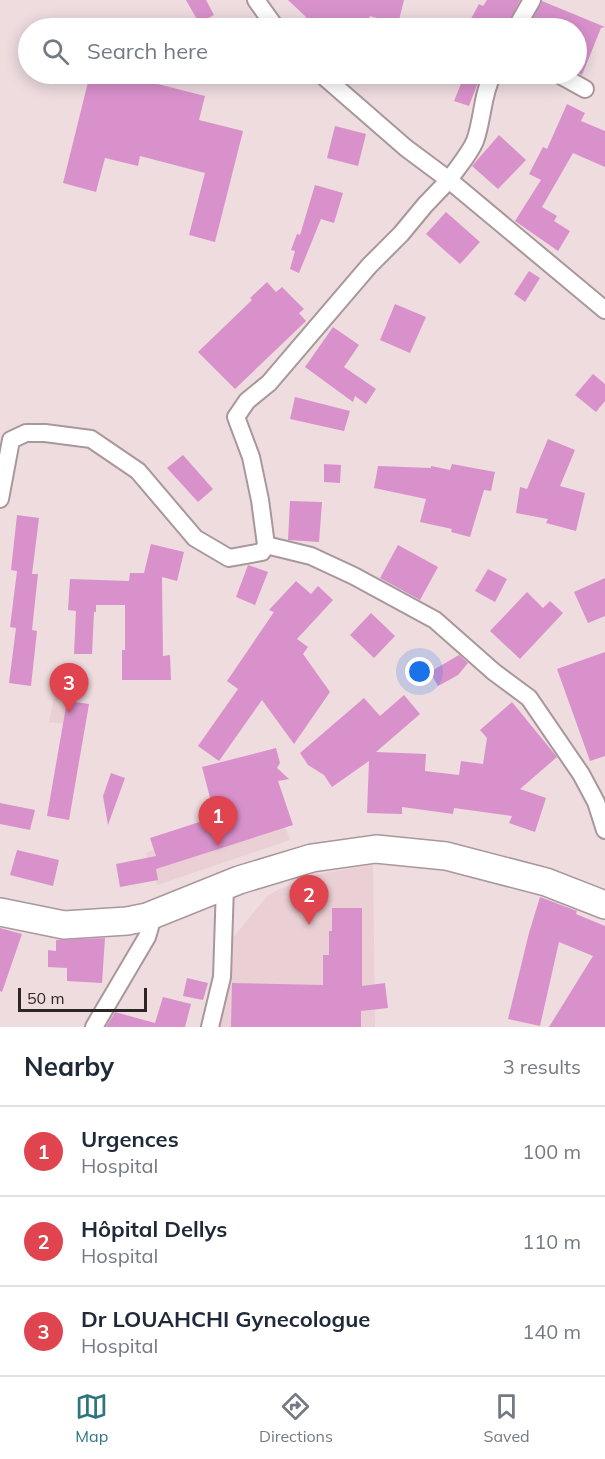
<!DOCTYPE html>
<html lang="en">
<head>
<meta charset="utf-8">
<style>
  :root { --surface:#fff; --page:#f2f2f3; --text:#1f2937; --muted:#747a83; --line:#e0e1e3; --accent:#2e7580 }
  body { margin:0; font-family:Mulish,sans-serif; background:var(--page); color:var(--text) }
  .scale { position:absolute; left:18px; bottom:15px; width:129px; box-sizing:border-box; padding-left:6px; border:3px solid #2d2627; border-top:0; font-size:16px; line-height:21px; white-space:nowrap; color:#2d2627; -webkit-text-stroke:4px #eedcdf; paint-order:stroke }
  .you { position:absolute; left:420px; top:672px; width:21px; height:21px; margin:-15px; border:4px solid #fff; border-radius:50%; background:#1a73e8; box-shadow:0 0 0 9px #1a73e833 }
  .badge { display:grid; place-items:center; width:39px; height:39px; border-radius:50%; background:var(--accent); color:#fff; font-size:20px; font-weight:700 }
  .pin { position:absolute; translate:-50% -50px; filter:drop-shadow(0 2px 3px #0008) }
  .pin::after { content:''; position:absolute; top:32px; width:21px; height:18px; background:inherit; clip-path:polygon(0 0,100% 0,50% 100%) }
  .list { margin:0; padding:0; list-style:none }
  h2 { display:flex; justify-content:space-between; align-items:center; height:78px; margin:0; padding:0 24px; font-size:26px }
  h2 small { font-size:20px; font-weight:400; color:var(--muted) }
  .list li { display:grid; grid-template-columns:39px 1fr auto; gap:18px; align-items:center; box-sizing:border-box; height:90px; padding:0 24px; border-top:2px solid var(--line) }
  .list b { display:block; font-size:22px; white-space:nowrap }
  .list p { margin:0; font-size:20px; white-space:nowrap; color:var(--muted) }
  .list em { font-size:20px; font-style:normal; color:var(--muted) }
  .icon { flex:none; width:33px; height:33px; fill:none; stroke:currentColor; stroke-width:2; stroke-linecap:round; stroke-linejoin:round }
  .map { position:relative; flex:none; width:605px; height:1027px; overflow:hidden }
  .search { position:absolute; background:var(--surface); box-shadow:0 3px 15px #0003; left:18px; right:18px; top:18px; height:66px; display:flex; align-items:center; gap:15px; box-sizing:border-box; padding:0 21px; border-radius:33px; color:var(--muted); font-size:22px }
  .sheet { height:348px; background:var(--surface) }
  nav { display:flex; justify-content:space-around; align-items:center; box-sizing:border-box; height:84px; border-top:2px solid var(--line); background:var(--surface); font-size:16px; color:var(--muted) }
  nav a { display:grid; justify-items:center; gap:3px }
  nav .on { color:var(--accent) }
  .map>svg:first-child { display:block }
  .built { fill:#eacfd4 }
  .building { fill:#d991cc }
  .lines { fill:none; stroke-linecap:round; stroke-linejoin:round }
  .minor-casing { stroke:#a8979b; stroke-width:20 }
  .primary-casing { stroke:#a8979b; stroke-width:30 }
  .minor { stroke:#fff; stroke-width:16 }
  .primary { stroke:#fff; stroke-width:27 }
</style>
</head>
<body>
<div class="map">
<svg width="605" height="1027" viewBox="0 0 605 1027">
  <rect width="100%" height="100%" fill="#eedcdf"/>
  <g class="built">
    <polygon points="54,698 89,704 85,727 49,722"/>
    <polygon points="278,807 290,840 157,885 146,853"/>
    <polygon points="373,865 375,1027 215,1027 219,955 268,895 308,876"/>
  </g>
  <g class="building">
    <polygon points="186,0 206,0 214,15 199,23"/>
    <polygon points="288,0 404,0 398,24 370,16 365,28 299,28 306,17"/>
    <polygon points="487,0 520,0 506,28 466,28 479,4 483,6"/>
    <polygon points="542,1 605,27 601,28 582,75 576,72 576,28 528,28"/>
    <polygon points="90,74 126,74 126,76 205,96 199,120 243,131 215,242 189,235 205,173 140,156 138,166 105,158 96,192 63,183"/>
    <polygon points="465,74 481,74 469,106 454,101"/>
    <polygon points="567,104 585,113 581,121 605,131 605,167 573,153 542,207 557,216 554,221 570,231 558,251 515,221 541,180 529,174 543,147 547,149"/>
    <polygon points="335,126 366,134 358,166 327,158"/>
    <polygon points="499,135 526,160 498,189 472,166"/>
    <polygon points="315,185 343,193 334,223 321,219 299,273 290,269 295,251 291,250 297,234 300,235"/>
    <polygon points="446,212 480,242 460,264 426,234"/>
    <polygon points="529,271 540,278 525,302 514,294"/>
    <polygon points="267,282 276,292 282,287 304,309 299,313 306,321 235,389 198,352 252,300 250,298"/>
    <polygon points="395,304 426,317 410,353 380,340"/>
    <polygon points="333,327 359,345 344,367 376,389 366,404 355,396 353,402 305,367"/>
    <polygon points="593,374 605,384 605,401 596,412 575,395"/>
    <polygon points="295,397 350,411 344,431 290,419"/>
    <polygon points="548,439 575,450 560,486 585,493 576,531 546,523 548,519 516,513 520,487 527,489"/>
    <polygon points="183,455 213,489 198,502 167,468"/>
    <polygon points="324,464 341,465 340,483 324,482"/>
    <polygon points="452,464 495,472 491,491 484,490 470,537 451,532 452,529 420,522 426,499 374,488 378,466 431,468 431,466 450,470"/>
    <polygon points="290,501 322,502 319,542 288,540"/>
    <polygon points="17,515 39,518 32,574 38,574 32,630 37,631 31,686 9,683 16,628 10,627 17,571 11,570"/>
    <polygon points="151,544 184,552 177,581 162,577 163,656 170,655 171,680 122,680 122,650 125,650 125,605 96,605 96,612 94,612 92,654 74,654 76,611 68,610 70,579 129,581 130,573 144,573"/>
    <polygon points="398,545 438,567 420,600 380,578"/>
    <polygon points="248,565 268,572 255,605 236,597"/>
    <polygon points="488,569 507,579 495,602 475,591"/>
    <polygon points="605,578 605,616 588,623 574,592"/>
    <polygon points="296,581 311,594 318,586 333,600 297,639 308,647 303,654 330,692 294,744 262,700 219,761 198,746 238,689 227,681 274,612 269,610"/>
    <polygon points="527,592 543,608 550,601 563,613 520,659 490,631"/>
    <polygon points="371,613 395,636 374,658 350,635"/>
    <polygon points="605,652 605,756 590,761 557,669"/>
    <polygon points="459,655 468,663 458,675 438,686 430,672"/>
    <polygon points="404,695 420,714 376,752 426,754 425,771 459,775 461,761 483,764 487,738 480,730 512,702 557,757 520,789 546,798 535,832 509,823 512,816 454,808 453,814 402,807 402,814 367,813 369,761 332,787 324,775 308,765 300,753 364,698 380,716"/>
    <polygon points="67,701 89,704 69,820 47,816"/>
    <polygon points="276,748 280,763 277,768 289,779 278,781 293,825 156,869 158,880 120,887 116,864 156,856 150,838 215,817 202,767"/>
    <polygon points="111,773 125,778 108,825 103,796"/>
    <polygon points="0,803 35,810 30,830 0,824"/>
    <polygon points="17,850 59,860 53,886 10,875"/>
    <polygon points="540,897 577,911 576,914 605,926 605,1027 549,1027 593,956 559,942 540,1026 508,1019 529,933"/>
    <polygon points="332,908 362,908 362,986 385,983 388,1008 361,1011 361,1027 231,1027 232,983 323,985 323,955 329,955 329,931 332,931"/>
    <polygon points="0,928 22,934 2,992 0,991"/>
    <polygon points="105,938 102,983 67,981 67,968 48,967 48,950 56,951 56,940"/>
    <polygon points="187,978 208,983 203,1000 183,996"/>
    <polygon points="163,997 191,1004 185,1027 106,1027 115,1012 155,1023"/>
  </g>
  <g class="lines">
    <defs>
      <g id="minor">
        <polyline points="256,0 276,28"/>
        <polyline points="516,28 532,0"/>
        <path d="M493,74C482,94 483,119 475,141C469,155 457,168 449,180L605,310"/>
        <polyline points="558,74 585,89"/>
        <polyline points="0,499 11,440 26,433 45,433 91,439 138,471 195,538 229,558 262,552 266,545 260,500 251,457 236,417 247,401 269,383 369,266 401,234 425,205 449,180 406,148 321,74"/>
        <polyline points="266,545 311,556 354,576 435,620 494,672 529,698 581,774 596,802 605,830"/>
        <polyline points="94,1027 147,937 150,927 147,917"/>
        <polyline points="210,1027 222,977 225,886"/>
      </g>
      <polyline id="primary" points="0,912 64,925 127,921 147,917 239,880 312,858 376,849 446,856 546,882 605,905"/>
    </defs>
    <use href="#minor" class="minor-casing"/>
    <use href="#primary" class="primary-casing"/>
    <use href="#minor" class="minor"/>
    <use href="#primary" class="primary"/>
  </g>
</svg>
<div class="scale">50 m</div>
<div class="you"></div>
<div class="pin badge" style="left:218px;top:846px;background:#e0444e">1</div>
<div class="pin badge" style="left:309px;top:925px;background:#e0444e">2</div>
<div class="pin badge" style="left:69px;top:713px;background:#e0444e">3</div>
<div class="search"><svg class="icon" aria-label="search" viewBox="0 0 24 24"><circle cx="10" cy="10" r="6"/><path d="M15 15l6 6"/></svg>Search here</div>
</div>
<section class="sheet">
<h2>Nearby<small>3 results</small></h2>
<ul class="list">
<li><span class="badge" style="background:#e0444e">1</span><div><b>Urgences</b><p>Hospital</p></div><em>100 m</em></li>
<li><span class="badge" style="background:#e0444e">2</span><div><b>Hôpital Dellys</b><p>Hospital</p></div><em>110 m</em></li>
<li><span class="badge" style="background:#e0444e">3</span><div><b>Dr LOUAHCHI Gynecologue</b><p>Hospital</p></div><em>140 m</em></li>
</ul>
</section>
<nav>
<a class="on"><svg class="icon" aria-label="map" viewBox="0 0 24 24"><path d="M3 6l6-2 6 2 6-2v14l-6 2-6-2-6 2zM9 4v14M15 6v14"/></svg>Map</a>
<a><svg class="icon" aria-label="directions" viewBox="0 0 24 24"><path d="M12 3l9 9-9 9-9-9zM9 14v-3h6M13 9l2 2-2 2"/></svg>Directions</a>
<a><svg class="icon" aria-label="saved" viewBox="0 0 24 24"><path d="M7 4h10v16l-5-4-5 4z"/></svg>Saved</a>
</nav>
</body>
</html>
